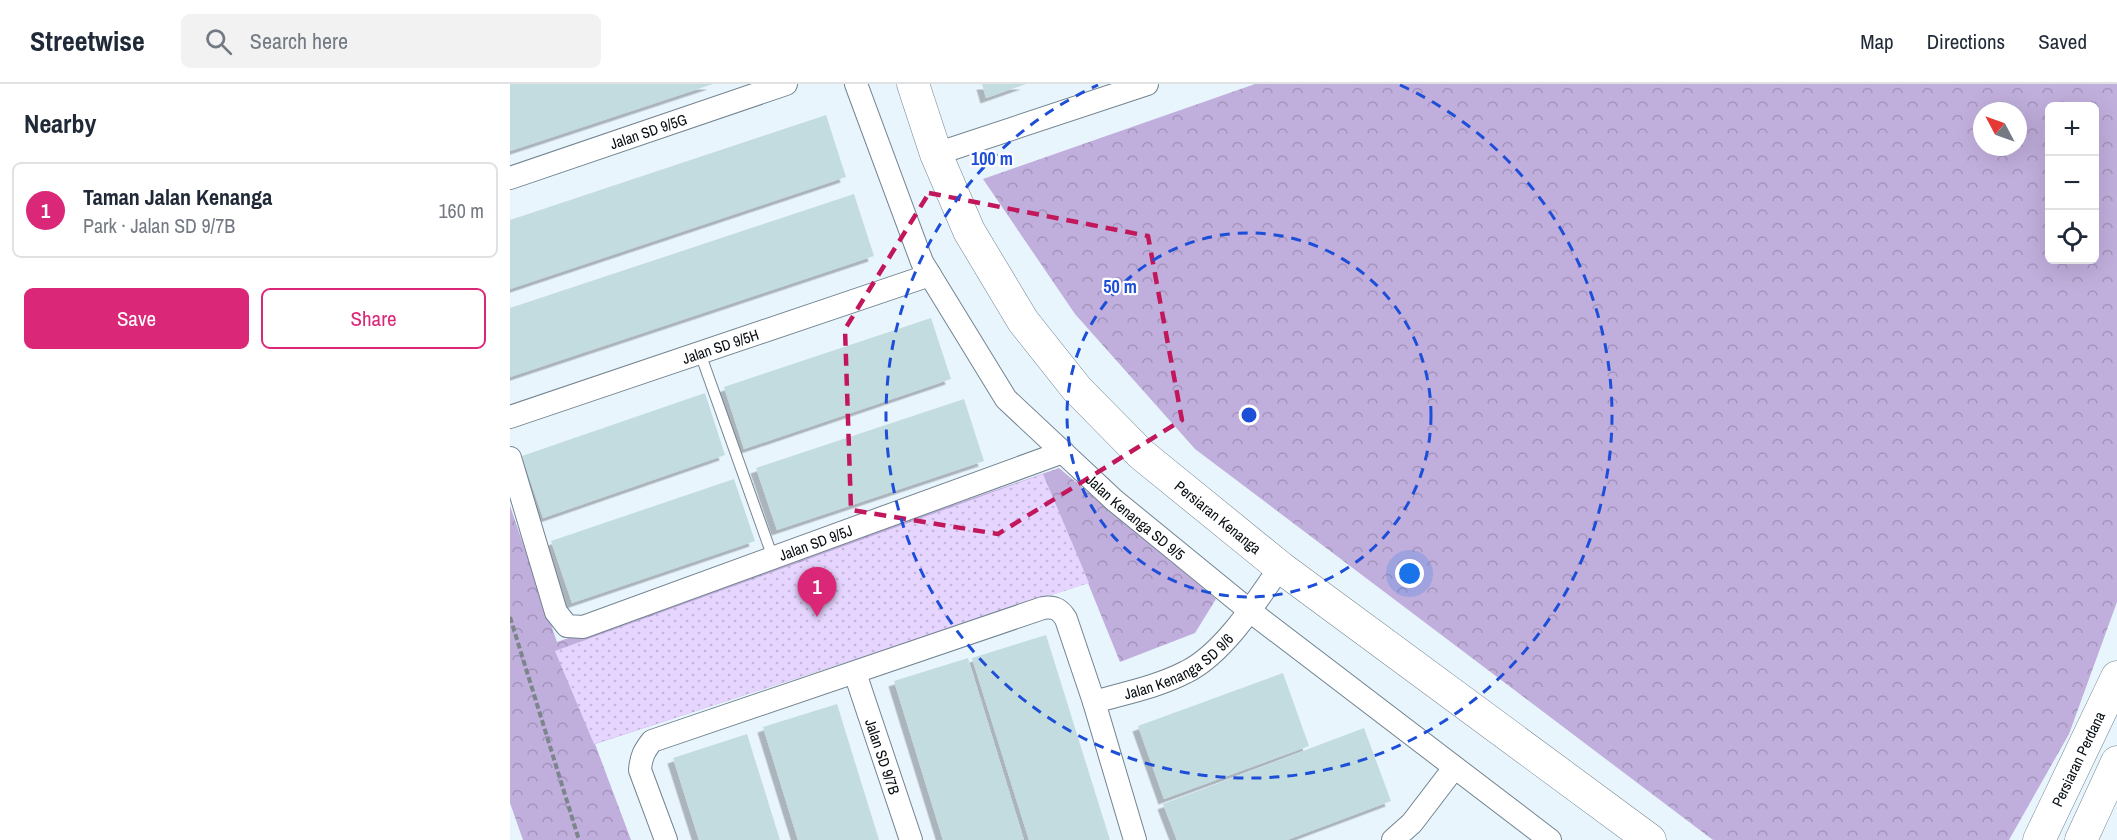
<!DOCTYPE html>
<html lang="en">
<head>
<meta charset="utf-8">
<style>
  :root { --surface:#fff; --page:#f2f2f3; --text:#1f2937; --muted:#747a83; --line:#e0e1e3; --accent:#db2777 }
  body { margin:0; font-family:"Archivo Narrow",sans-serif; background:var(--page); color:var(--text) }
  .controls { position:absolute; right:18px; top:18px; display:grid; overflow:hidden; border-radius:9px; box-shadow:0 6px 24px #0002 }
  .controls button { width:54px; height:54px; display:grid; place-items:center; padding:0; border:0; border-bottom:2px solid var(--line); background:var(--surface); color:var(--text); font:30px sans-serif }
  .compass { position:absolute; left:1463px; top:18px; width:54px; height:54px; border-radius:50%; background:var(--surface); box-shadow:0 6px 24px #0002; rotate:311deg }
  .you { position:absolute; left:900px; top:490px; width:21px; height:21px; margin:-15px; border:4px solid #fff; border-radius:50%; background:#1a73e8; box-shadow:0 0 0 9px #1a73e833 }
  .badge { display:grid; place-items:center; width:39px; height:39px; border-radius:50%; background:var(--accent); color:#fff; font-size:20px; font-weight:700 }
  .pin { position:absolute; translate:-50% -50px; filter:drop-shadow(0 2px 3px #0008) }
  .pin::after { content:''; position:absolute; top:32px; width:21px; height:18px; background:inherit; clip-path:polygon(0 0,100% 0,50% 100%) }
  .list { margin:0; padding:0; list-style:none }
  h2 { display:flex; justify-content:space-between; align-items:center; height:78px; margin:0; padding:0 24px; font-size:26px }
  h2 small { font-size:20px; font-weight:400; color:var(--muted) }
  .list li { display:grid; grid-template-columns:39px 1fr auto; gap:18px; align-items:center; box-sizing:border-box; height:96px; margin:0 12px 12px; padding:0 12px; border:2px solid var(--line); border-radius:9px }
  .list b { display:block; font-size:22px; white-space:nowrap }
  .list p { margin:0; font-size:20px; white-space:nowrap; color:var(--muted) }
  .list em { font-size:20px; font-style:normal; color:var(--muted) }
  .actions { display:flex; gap:12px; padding:18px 24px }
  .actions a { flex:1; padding:14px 0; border:2px solid var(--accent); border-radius:9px; text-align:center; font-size:21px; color:var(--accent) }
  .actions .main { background:var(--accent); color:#fff }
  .icon { flex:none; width:33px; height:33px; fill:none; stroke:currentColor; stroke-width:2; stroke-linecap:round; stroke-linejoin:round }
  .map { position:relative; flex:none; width:1607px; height:756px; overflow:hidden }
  header { display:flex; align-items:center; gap:36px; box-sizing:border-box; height:84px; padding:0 30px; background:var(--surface); border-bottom:2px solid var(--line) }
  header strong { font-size:28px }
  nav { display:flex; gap:33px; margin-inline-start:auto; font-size:21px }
  .search { width:420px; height:54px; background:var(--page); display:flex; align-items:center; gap:15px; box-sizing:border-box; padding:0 21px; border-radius:9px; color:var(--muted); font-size:22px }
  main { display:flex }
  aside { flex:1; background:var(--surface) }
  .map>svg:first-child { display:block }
  .forest { fill:url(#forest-crowns); fill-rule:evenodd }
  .park { fill:url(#park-dots) }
  .building { fill:#c3dcdf; filter:url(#shadow) }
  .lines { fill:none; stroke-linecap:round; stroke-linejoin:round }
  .lane-casing { stroke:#728490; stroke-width:12 }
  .street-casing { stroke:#728490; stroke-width:24 }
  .secondary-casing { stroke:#728490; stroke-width:33 }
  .path { stroke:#7c858b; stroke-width:4; stroke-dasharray:6 3; stroke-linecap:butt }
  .lane { stroke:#fff; stroke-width:10 }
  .street { stroke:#fff; stroke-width:22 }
  .secondary { stroke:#fff; stroke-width:32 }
  .marked { fill:none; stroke:#c2185b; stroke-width:4.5; stroke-dasharray:12 8; stroke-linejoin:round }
  .ring { fill:none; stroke:#1d4ed8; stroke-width:3; stroke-dasharray:10 8 }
  .labels { text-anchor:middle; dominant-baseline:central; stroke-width:4.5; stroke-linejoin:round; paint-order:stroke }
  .street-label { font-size:15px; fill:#070d11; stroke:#fff }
  .centre { fill:#1d4ed8; stroke:#fff; stroke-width:3 }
  .ring-label { font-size:18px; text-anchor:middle; font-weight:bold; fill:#1d4ed8; stroke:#fff; stroke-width:4.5; stroke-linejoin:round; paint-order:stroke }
</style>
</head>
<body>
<header>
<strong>Streetwise</strong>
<div class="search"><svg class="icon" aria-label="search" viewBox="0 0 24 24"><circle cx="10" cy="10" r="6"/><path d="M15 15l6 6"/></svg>Search here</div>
<nav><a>Map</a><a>Directions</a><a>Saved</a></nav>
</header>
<main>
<aside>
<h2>Nearby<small></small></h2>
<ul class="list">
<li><span class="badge">1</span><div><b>Taman Jalan Kenanga</b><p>Park · Jalan SD 9/7B</p></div><em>160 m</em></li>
</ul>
<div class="actions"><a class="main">Save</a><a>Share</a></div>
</aside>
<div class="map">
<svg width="1607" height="756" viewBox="0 0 1607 756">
  <defs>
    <pattern id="forest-crowns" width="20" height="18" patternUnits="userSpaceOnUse" patternTransform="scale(1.5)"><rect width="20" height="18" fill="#c0aedc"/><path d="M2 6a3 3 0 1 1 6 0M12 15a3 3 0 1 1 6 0" fill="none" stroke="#a494bc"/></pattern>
    <pattern id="park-dots" width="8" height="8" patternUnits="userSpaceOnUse" patternTransform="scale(1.5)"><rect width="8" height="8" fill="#e6d6ff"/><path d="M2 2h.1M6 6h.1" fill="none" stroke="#c4b6da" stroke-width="1.8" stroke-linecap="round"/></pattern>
    <filter id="shadow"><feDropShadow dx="-5.5" dy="5.5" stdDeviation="0" flood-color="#0004"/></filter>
  </defs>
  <rect width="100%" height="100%" fill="#e9f5fd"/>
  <g class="forest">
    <path d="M745,0H1607V518L1559,650L1499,756H1203L685,365L565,230L473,95ZM1540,22H1584V176H1540ZM1472,27H1508V63H1472Z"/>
    <polygon points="549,384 706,515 685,549 610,578 578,499 85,660 121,756 13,756 0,719 0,422 47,558"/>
  </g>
  <polygon class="park" points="533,390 579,499 84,660 45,567"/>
  <g class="building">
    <polygon points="0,0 203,0 0,67"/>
    <polygon points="472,0 516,0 476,14"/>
    <polygon points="316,31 336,93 0,205 0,136"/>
    <polygon points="344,110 364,172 0,293 0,224"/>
    <polygon points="421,234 441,295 234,365 214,303"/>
    <polygon points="195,309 215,371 33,434 12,372"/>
    <polygon points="454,315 474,377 267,446 246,384"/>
    <polygon points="224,395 245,457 62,519 41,457"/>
    <polygon points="536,551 600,756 519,756 462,574"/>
    <polygon points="458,574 514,756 433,756 384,597"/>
    <polygon points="773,589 799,662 654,715 628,642"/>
    <polygon points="327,620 369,756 288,756 253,643"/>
    <polygon points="854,644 881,717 777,756 667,756 653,720"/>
    <polygon points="237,650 270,756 189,756 163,674"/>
  </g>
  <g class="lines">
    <defs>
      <polyline id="lane" points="190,269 263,474"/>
      <g id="street">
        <path id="s1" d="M346,0L412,178L496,315L604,416L740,527L1040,756"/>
        <polyline points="426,70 637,0"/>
        <path id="s2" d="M0,94L276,0"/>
        <path id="s3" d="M0,333L420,191"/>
        <path id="s4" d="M0,374L46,528L57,542L73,543L553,368"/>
        <path id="s5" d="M345,589L401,756"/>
        <path id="s6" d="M584,618C615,609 647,603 676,588C713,570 747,517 770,483"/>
        <path d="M156,756L130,686C131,673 134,667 142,657L533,524C544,522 550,525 556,535L584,618L625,756"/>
        <polyline points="883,756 902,739 944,684"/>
      </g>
      <g id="secondary">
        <path id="s7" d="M403,0L426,70L459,147L513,237L567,305L631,370L770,483L1140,756"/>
        <path id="s8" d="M1529,756L1607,593"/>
        <polyline points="1571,756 1607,678"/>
      </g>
    </defs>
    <use href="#lane" class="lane-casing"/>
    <use href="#street" class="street-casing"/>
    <use href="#secondary" class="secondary-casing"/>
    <polyline class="path" points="0,533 69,756"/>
    <use href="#lane" class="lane"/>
    <use href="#street" class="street"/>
    <use href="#secondary" class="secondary"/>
  </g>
  <path class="marked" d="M419,109L638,152L672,336L488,450L341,426L335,245Z"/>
  <g class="ring">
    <circle cx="739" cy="331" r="182"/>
    <path d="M890 1A363 363 0 1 1 588 1"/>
  </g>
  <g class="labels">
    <g class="street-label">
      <text stroke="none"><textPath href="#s2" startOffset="146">Jalan SD 9/5G</textPath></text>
      <text stroke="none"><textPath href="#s3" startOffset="222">Jalan SD 9/5H</textPath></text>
      <text stroke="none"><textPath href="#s1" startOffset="526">Jalan Kenanga SD 9/5</textPath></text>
      <text stroke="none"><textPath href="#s7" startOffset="540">Persiaran Kenanga</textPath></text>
      <text stroke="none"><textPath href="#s4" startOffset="442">Jalan SD 9/5J</textPath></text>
      <text stroke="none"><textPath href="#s6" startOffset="93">Jalan Kenanga SD 9/6</textPath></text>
      <text stroke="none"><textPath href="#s5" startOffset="88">Jalan SD 9/7B</textPath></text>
      <text stroke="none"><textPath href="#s8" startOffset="90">Persiaran Perdana</textPath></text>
    </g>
  </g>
  <circle cx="739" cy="331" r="9" class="centre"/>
  <g class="ring-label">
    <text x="482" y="81">100 m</text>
    <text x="610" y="209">50 m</text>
  </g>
</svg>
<div class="controls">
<button>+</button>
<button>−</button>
<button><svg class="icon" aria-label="locate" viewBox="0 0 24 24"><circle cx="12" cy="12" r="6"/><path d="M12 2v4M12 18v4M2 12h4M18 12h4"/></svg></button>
</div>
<svg class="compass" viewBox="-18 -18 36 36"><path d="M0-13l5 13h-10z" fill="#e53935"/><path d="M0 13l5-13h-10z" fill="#747a83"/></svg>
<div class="you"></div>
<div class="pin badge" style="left:307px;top:533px">1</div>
</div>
</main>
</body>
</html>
